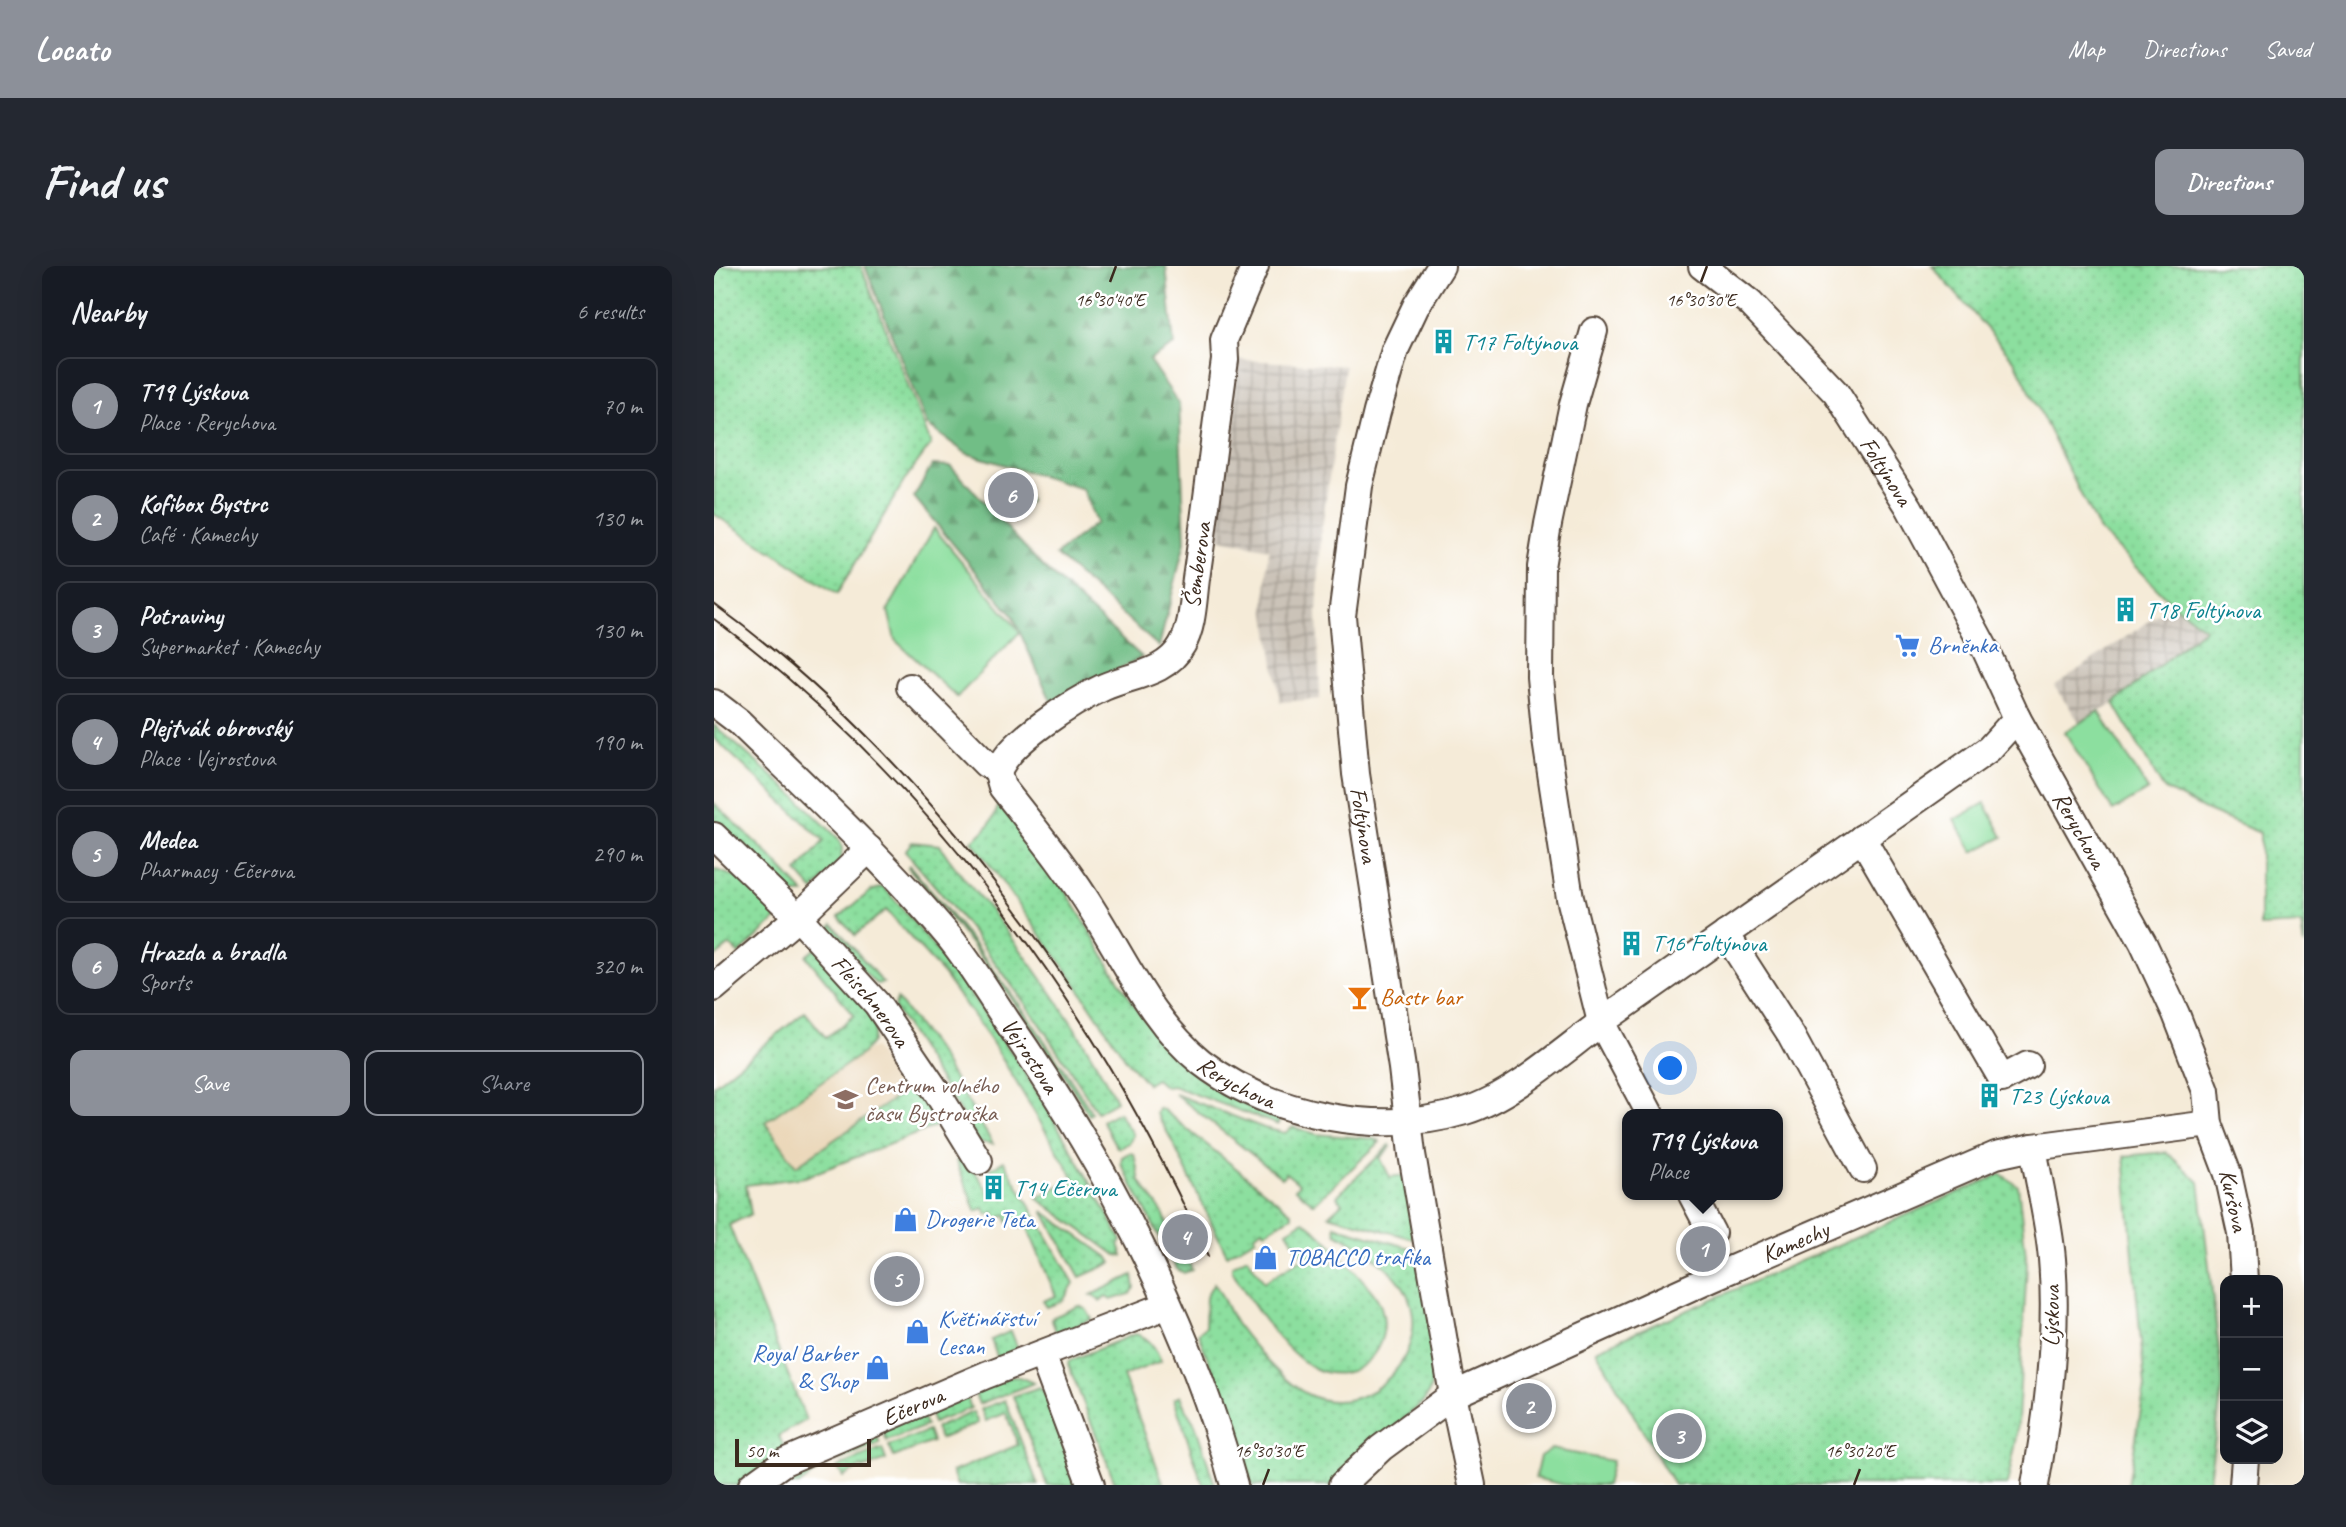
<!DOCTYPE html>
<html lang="en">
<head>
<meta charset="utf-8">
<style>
  :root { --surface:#171b24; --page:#242831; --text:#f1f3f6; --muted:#9ea1a6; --line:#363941; --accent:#8c9099 }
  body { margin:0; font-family:Caveat,sans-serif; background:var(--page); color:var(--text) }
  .controls { position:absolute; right:21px; bottom:21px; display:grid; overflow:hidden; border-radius:14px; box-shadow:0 7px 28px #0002 }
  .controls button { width:63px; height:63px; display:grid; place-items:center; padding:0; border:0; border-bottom:2px solid var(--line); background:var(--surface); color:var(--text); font:35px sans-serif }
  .scale { position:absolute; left:21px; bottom:18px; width:136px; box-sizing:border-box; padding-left:7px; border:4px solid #3b2a1e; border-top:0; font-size:19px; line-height:24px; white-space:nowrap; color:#3b2a1e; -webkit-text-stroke:5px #fff; paint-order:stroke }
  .you { position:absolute; left:957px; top:803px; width:24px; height:24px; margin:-18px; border:5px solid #fff; border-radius:50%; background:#1a73e8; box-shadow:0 0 0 10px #1a73e833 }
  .badge { display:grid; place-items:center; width:46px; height:46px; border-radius:50%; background:var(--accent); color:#fff; font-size:23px; font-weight:700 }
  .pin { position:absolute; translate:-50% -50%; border:4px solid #fff; box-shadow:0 2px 7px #0006 }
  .popup { position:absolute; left:908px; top:843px; width:161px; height:91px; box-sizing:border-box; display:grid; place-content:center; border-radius:14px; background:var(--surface); filter:drop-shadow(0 2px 5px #0005); font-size:23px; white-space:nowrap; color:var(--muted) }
  .popup b { font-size:26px; color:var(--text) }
  .popup::after { content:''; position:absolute; left:50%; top:100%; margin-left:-14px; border:14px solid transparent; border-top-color:var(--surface) }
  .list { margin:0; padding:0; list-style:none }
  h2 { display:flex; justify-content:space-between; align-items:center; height:91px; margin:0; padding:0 28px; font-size:30px }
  h2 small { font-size:23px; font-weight:400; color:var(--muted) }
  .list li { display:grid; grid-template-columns:46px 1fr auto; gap:21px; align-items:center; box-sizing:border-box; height:98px; margin:0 14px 14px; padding:0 14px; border:2px solid var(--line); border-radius:14px }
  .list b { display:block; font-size:26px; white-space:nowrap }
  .list p { margin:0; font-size:23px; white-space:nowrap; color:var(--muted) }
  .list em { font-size:23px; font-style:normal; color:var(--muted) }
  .actions { display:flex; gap:14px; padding:21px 28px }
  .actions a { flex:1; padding:16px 0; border:2px solid var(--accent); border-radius:14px; text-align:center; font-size:24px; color:var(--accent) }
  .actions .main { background:var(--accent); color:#fff }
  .icon { flex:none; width:38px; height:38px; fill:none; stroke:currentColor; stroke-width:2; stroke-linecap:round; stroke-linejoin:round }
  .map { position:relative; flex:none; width:1590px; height:1219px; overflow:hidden; border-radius:14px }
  header { display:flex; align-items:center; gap:42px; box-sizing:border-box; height:98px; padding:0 35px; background:var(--accent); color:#fff }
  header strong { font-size:33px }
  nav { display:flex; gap:38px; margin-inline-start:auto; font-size:24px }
  .intro { display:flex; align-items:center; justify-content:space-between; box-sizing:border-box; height:168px; padding:0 42px }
  h1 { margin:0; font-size:49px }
  .button { padding:18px 32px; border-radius:14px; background:var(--accent); color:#fff; font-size:24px; font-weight:700 }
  main { display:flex; gap:42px; padding:0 42px }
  aside { flex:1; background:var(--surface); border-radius:14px; box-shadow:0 7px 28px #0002 }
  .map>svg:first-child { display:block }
  .built { fill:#ebd8ba }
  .industrial { fill:url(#industrial-grid) }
  .grass { fill:url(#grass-dots); stroke:#64845e; stroke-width:2 }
  .forest { fill:url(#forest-firs); stroke:#567452; stroke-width:2 }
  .park { fill:#8cdf9f; stroke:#64845e; stroke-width:2 }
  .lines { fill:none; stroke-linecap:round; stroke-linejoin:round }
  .minor-casing { stroke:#57473a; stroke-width:30 }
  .minor { stroke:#fff; stroke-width:26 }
  .tram { stroke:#3b2a1e; stroke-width:2 }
  .ticks { fill:none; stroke:#3b2a1e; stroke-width:2.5 }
  .labels { text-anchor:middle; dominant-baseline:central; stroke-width:5; stroke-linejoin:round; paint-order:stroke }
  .culture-label { font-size:24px; fill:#0d838f; stroke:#fff; text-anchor:start }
  .street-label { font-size:24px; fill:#3b2a1e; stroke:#fff }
  .shop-label { font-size:24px; fill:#366cbe; stroke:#fff; text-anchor:start }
  .food-label { font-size:24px; fill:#c56008; stroke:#fff; text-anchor:start }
  .education-label { font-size:24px; fill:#785e54; stroke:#fff; text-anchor:start }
  .ticks-label { font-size:18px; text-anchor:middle; fill:#3b2a1e; stroke:#fff; stroke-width:5; stroke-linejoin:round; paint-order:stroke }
</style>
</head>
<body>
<header>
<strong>Locato</strong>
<nav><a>Map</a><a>Directions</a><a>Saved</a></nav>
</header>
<div class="intro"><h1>Find us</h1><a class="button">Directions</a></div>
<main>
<aside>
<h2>Nearby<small>6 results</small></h2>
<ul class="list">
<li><span class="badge">1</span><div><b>T19 Lýskova</b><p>Place · Rerychova</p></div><em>70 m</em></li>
<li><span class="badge">2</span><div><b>Kofibox Bystrc</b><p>Café · Kamechy</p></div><em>130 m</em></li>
<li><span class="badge">3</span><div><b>Potraviny</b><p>Supermarket · Kamechy</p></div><em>130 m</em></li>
<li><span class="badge">4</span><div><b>Plejtvák obrovský</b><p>Place · Vejrostova</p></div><em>190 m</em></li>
<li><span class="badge">5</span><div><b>Medea</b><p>Pharmacy · Ečerova</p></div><em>290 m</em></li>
<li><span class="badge">6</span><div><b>Hrazda a bradla</b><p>Sports</p></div><em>320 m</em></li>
</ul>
<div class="actions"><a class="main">Save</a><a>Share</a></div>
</aside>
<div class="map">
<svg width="1590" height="1219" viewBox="0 0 1590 1219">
  <defs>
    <pattern id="industrial-grid" width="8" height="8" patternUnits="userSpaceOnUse" patternTransform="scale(1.75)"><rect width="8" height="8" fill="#cbc3b8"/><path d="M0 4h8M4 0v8" fill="none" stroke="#a69f95"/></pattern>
    <pattern id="grass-dots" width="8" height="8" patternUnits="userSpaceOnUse" patternTransform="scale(1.75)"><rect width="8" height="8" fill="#8cdf9f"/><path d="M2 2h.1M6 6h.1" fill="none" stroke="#7ac088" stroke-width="1.8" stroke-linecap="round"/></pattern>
    <pattern id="forest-firs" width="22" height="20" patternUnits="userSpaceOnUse" patternTransform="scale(1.75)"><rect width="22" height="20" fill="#71be86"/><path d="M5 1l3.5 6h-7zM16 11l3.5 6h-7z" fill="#5e9b6d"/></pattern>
  </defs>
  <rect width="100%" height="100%" fill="#fff"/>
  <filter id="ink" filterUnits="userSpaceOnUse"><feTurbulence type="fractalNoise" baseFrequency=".0143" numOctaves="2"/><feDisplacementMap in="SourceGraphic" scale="14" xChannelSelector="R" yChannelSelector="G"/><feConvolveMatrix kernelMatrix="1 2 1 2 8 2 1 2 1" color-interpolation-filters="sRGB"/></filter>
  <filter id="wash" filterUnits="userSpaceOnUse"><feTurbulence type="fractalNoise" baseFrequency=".00686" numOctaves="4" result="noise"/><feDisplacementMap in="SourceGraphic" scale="28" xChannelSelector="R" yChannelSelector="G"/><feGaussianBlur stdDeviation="1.57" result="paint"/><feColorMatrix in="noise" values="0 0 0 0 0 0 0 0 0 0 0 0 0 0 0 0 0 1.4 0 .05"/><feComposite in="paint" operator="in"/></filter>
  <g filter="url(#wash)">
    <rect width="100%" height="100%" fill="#f5ebd8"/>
    <polygon class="built" points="159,781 190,825 82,900 51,856"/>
    <g class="industrial">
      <polygon points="514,93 631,100 607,267 603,347 606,433 566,436 551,341 555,283 494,270"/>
      <polygon points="1459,339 1491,363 1400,437 1366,457 1340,420"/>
    </g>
    <g class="grass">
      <polygon points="0,0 147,0 217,178 192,212 123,328 0,248"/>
      <polygon points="1218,0 1590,0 1590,680 1587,658 1546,660 1546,567 1491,544 1449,522 1400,437 1491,362 1459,339 1384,263 1301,95"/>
      <polygon points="0,459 81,530 124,572 128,582 127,593 100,625 83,606 110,575 0,472"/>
      <polygon points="0,537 56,590 91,628 77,628 0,557"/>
      <path d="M285,537C309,569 337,601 358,635C392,691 421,752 469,798C495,823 531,840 565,853L564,859L459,820L451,821L442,813L433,818L413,795L354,706L258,575C272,565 281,554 285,537Z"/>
      <path d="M198,576L226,579C241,605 263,627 282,651C325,707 371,771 402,835L383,846C326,754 263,667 191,585Z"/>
      <path d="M195,599C263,677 323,759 378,847L375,849C321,761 261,679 194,601Z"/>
      <polygon points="0,603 38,617 64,646 62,653 25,688 16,679 0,692"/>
      <path d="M169,621C185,637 199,656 214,674C291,766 352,870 408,975L405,978L409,990L402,989L323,932L360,912L278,776L229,708L172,644L141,669L125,651L157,625Z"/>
      <polygon points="119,658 169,717 162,718 112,667"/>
      <polygon points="102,682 162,755 158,775 149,787 51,856 82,900 191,825 171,797 193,797 230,857 91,911 32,919 37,948 15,959 92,1154 65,1170 73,1188 28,1219 0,1219 0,819 91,746 112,772 140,749 92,690"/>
      <polygon points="183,733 224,786 279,878 265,876 180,742"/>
      <polygon points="461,828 550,862 571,867 579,861 602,868 661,873 663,876 665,874 666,876 601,937 599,937 581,923 585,918 572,907 568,912"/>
      <polygon points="444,842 448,843 578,947 578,950 551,966 549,963 540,969 542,972 513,989 456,871 442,847"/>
      <polygon points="404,846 419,869 415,877 405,882 402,880 388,855"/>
      <polygon points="676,879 677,881 666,892 676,911 691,909 700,973 615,949 628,937 623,931 624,929"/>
      <polygon points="1452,886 1485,916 1509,1118 1494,1219 1414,1219 1431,1120 1410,890"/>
      <polygon points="415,887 420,888 426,915 450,949 457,969 447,974 407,897 408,891"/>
      <polygon points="251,891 278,931 289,924 276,903 290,895 360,1017 349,1035 333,1041 329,1035 342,1030 313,960 306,962 302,954 294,957 292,949 283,953 280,946 273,949 270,942 262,945 242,895"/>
      <polygon points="1287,908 1304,920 1313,998 1303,1171 1293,1219 960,1219 882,1084"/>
      <polygon points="329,945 395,992 398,997 366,1011"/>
      <polygon points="590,955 614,975 632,994 589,991 573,965"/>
      <path d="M621,960L703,984C709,1021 733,1105 710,1135L617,1219H538L517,1154L484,1067L491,1061L492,1030L500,1017C509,1029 514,1046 523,1059C539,1081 571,1118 595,1129C656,1157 723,1082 691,1024C677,999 646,980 622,967Z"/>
      <polygon points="468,981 478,1004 470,1007 463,1003 454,988"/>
      <path d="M533,991L550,1016L586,994L635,998C645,1011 662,1026 667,1041C681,1081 641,1123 600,1102C570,1087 534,1033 518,1004V1000Z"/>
      <polygon points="419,1009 421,1022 416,1028 397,1034 392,1031 387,1035 377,1029"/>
      <polygon points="365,1040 372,1043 378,1053 343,1068 337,1052"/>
      <polygon points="297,1065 306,1088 285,1096 277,1074"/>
      <path d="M421,1068C436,1071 442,1083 447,1095L409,1110L450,1219H402L354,1098L355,1095Z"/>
      <polygon points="297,1111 305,1111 320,1117 265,1138 259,1123"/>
      <polygon points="326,1121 336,1134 369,1219 333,1219 299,1130"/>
      <polygon points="251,1126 257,1142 219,1157 213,1141"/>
      <polygon points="466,1130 472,1144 481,1158 501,1219 489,1219 460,1133"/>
      <polygon points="291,1134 324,1219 243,1219 238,1206 304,1179 292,1147 272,1155 267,1143"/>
      <polygon points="206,1144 212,1160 173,1175 167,1160"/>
      <polygon points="259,1146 264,1157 226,1173 221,1162"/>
      <polygon points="160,1163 166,1178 121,1196 114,1184"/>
      <polygon points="214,1165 218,1176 180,1191 175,1180"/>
      <polygon points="168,1183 172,1194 149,1203 147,1201 129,1211 123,1201"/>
      <polygon points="105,1188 113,1199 85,1219 67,1219 63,1214"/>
    </g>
    <g class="forest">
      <polygon points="151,0 452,0 460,79 435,94 465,138 471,276 445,381 342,289 382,257 369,223 252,187 213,159"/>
      <polygon points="218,199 237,200 328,300 428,391 339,439 298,349 200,231"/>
    </g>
    <g class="park">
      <polygon points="292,209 316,235 302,249 277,223"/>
      <polygon points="220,262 306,366 243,431 181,374 174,344"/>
      <polygon points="1385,445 1434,524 1399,545 1351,466"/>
      <polygon points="1271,537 1289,571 1259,586 1241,554"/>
      <polygon points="837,1183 898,1195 892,1219 851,1219 821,1212 826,1190"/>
    </g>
  </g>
  <g filter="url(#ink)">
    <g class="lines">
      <defs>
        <g id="minor">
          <path id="s1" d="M541,0L510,74L511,94C501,165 493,236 483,306C479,329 480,359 468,379C452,408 417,409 390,421C362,434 292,477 284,507L288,521C320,562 354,603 381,648C413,699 439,757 487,796C557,850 666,871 751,845C803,829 858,776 903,745C1027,657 1151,570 1275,483L1303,452"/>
          <path id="s2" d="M727,0L702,40L681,84L663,146L645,220L628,350L642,508L688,802L698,888L739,1129L758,1219"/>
          <path id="s3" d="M988,0L1036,37L1122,127L1195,241L1272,385L1303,452L1429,677L1462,748L1492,825L1495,858L1514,908L1527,967L1530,1014"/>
          <polyline points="880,65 859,138 834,258 827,301 826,411 832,474 856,632 887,756 936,848"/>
          <polyline points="196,421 272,498 285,503"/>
          <path id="s4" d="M0,437L25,456C97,526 171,595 236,672C257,698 274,727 293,755C389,893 475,1055 520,1219"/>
          <path id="s5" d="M0,570L84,651L163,738L221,823L265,895"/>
          <polyline points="1148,572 1288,813 1314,799"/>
          <polyline points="1012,668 1077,769 1149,903"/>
          <polyline points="0,722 84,651 155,583"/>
          <path d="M1319,881C1325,918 1335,956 1338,993C1344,1066 1334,1148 1321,1219"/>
          <polyline points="978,929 998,967"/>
          <polyline points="328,1088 377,1219"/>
          <path id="s6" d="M38,1219L70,1196L272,1109L454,1039"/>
          <path id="s7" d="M628,1219L667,1182L739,1129L997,1012L1282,889L1319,881L1495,858"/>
          <polyline points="1529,1219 1531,1193"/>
        </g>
      </defs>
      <use href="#minor" class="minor-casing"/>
      <use href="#minor" class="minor"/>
      <g class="tram">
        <path d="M0,338C142,441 260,578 357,722"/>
        <path d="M0,353C215,513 385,747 494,991"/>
      </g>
    </g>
  </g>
  <path class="ticks" d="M396,16L402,0M987,16L993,0M549,1219L555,1203M1140,1219L1146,1203"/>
  <defs>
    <symbol id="building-bare" viewBox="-9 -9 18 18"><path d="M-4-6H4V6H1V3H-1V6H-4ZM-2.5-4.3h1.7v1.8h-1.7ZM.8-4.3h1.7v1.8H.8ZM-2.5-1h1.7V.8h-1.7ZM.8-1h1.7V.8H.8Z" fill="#0f9aa8" stroke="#fff" stroke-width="2.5" paint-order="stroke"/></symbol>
    <symbol id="supermarket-bare" viewBox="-9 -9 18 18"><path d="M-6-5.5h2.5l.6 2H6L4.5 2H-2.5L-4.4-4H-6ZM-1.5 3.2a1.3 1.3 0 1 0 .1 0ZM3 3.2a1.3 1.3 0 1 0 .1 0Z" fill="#3f7fe0" stroke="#fff" stroke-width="2.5" paint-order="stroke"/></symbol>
    <symbol id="bar-bare" viewBox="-9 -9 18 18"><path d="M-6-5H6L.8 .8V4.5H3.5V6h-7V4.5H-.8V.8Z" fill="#e8710a" stroke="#fff" stroke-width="2.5" paint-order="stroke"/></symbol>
    <symbol id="school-bare" viewBox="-9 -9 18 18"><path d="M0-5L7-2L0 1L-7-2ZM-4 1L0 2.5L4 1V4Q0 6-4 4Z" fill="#8d6e63" stroke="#fff" stroke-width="2.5" paint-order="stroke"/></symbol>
    <symbol id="shop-bare" viewBox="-9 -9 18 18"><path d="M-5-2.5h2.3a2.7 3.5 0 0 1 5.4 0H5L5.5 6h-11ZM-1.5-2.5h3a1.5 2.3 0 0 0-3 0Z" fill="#3f7fe0" stroke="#fff" stroke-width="2.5" paint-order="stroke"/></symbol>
  </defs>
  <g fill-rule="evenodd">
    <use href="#building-bare" x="712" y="58" width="35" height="35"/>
    <use href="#building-bare" x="1394" y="326" width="35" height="35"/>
    <use href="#supermarket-bare" x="1176" y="362" width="35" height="35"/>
    <use href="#building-bare" x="900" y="660" width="35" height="35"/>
    <use href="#bar-bare" x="628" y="714" width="35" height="35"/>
    <use href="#building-bare" x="1258" y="812" width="35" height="35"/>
    <use href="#school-bare" x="114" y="816" width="35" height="35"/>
    <use href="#building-bare" x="262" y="904" width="35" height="35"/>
    <use href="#shop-bare" x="174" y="936" width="35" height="35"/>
    <use href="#shop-bare" x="534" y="974" width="35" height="35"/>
    <use href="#shop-bare" x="186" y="1048" width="35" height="35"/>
    <use href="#shop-bare" x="146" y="1084" width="35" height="35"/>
  </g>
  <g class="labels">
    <g class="culture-label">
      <text x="749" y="76">T17 Foltýnova</text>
      <text x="1432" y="344">T18 Foltýnova</text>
      <text x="938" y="677">T16 Foltýnova</text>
      <text x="1295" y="830">T23 Lýskova</text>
      <text x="300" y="922">T14 Ečerova</text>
    </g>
    <g class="street-label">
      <text stroke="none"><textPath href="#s3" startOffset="278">Foltýnova</textPath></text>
      <text transform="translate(483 299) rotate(-82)">Šemberova</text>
      <text stroke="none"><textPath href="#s2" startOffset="578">Foltýnova</textPath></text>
      <text stroke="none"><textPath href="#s3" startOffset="686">Rerychova</textPath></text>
      <text stroke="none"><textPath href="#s5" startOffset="228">Fleischnerova</textPath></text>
      <text stroke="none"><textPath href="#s4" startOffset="476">Vejrostova</textPath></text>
      <text stroke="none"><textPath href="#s1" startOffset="1015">Rerychova</textPath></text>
      <text stroke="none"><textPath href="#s3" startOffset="1090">Kuršova</textPath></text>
      <text stroke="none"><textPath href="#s7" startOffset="518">Kamechy</textPath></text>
      <text transform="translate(1337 1050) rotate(-89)">Lýskova</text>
      <text stroke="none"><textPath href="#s6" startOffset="180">Ečerova</textPath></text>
    </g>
    <g class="shop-label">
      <text x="1214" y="379">Brněnka</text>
      <text x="211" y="953">Drogerie Teta</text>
      <text x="572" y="991">TOBACCO trafika</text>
      <text x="224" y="1052">Květinářství<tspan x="224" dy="28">Lesan</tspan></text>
      <text x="144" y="1087" text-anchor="end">Royal Barber<tspan x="144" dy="28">&amp; Shop</tspan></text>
    </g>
    <g class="food-label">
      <text x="666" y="731">Bastr bar</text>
    </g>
    <g class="education-label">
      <text x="151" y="819">Centrum volného<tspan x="151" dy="28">času Bystrouška</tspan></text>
    </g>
  </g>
  <g class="ticks-label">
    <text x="396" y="40">16°30'40"E</text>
    <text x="987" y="40">16°30'30"E</text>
    <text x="555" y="1191">16°30'30"E</text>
    <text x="1146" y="1191">16°30'20"E</text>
  </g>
</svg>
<div class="controls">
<button>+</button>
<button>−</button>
<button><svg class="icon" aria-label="layers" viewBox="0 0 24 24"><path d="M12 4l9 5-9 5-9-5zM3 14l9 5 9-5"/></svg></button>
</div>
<div class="scale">50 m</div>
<div class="you"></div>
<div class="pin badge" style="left:989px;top:983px">1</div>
<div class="popup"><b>T19 Lýskova</b>Place</div>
<div class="pin badge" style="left:815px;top:1140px">2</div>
<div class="pin badge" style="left:965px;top:1170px">3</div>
<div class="pin badge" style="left:471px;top:971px">4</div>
<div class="pin badge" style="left:183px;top:1013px">5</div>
<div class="pin badge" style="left:297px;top:229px">6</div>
</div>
</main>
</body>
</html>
